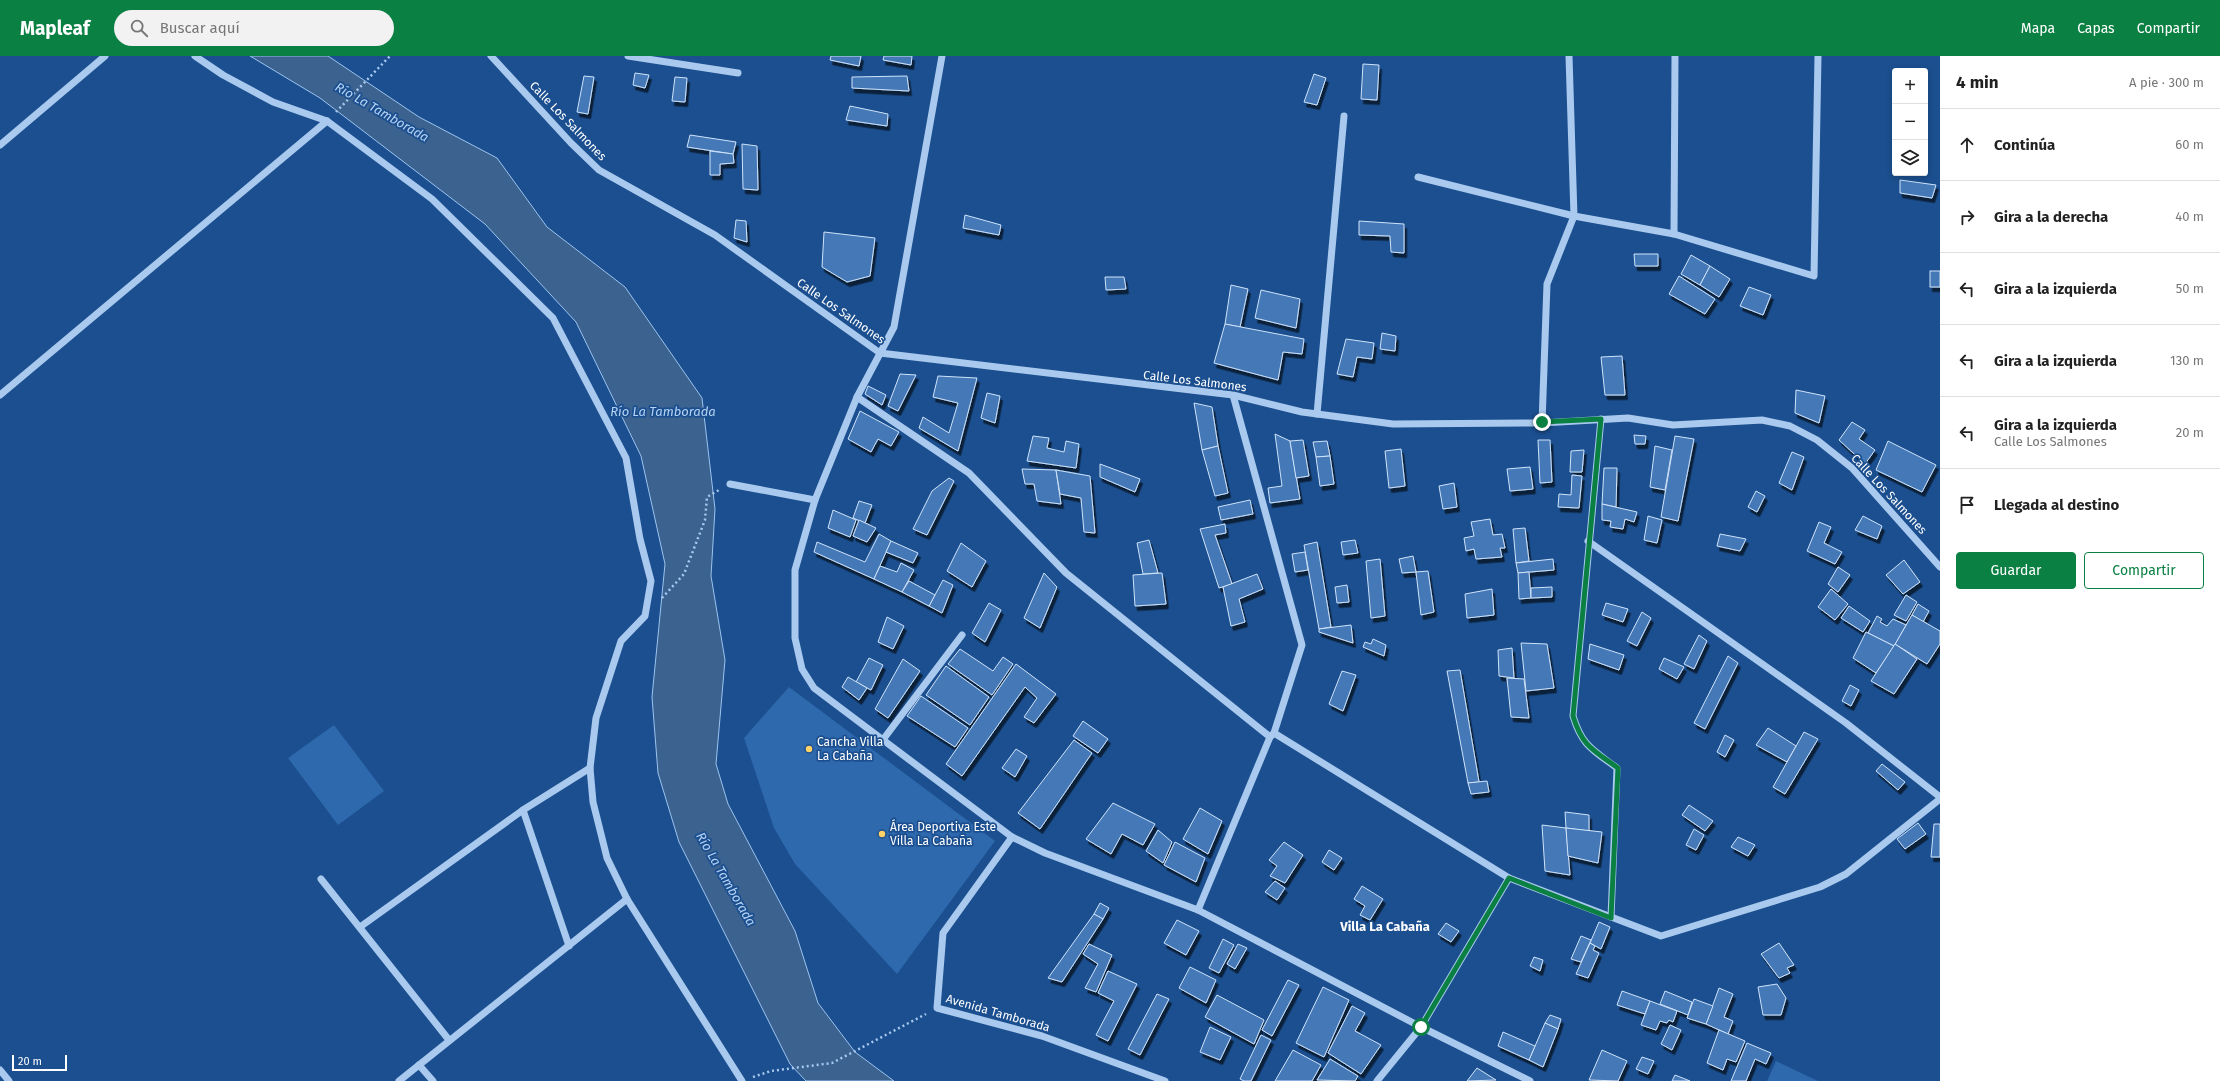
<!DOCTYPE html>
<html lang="es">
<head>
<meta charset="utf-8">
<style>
  :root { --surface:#fff; --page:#f2f2f2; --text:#222; --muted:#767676; --line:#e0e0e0; --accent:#0b8043 }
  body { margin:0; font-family:"Fira Sans",sans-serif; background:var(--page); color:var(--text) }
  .controls { position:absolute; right:12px; top:12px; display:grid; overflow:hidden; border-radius:4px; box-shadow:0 2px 6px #0003 }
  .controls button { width:36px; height:36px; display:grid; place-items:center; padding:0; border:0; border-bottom:1px solid var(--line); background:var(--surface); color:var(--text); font:20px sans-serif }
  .scale { position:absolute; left:12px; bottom:10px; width:55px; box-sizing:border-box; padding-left:4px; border:2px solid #fff; border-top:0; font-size:11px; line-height:14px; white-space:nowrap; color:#fff; -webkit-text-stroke:3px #1b4f8f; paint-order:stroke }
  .stop { position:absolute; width:12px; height:12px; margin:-9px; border:3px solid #0b8043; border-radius:50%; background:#fff }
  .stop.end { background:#0b8043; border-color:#fff; box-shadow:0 1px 4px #0008 }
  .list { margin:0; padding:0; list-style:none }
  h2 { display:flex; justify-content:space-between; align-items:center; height:52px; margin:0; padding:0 16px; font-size:17px }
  h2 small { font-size:13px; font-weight:400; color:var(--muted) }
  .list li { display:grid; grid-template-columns:26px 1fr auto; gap:12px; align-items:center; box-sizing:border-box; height:72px; padding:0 16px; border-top:1px solid var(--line) }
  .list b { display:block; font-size:15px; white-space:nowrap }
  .list p { margin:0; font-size:13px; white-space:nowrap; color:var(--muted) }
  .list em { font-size:13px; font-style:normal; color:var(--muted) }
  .actions { display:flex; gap:8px; padding:12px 16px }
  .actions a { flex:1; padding:9px 0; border:1px solid var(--accent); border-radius:4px; text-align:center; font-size:14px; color:var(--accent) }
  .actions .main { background:var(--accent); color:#fff }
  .icon { flex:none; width:22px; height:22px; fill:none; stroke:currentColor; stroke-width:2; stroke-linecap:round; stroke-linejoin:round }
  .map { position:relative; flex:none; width:1940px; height:1025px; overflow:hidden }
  header { display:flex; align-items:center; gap:24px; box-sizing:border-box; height:56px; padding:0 20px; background:var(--accent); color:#fff }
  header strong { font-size:19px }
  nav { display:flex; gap:22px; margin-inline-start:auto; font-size:14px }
  .search { width:280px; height:36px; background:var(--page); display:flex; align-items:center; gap:10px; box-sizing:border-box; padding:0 14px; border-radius:22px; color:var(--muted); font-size:15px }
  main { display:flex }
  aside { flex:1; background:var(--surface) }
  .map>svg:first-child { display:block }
  .green { fill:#2e69ad }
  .water { fill:#3c6290; stroke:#9cc4f0 }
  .building { fill:#4478b7; stroke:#cfe3fa; filter:url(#shadow) }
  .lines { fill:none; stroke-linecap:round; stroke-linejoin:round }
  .path { stroke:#a9c9ee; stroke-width:2.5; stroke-dasharray:2 3; stroke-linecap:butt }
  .minor { stroke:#a9c9ee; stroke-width:7 }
  .route { stroke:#0b8043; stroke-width:5 }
  .poi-dot { fill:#ffd166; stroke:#1b4f8f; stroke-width:1.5 }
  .labels { text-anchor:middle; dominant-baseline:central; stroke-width:3.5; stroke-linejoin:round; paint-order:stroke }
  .street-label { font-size:12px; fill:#fff; stroke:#1b4f8f }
  .poi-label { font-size:12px; fill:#fff; stroke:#1b4f8f; text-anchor:start }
  .water-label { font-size:13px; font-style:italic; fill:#b5d3f5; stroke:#1b4f8f }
  .neighbourhood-label { font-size:13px; font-weight:bold; fill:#fff; stroke:#1b4f8f }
</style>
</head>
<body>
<header>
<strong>Mapleaf</strong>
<div class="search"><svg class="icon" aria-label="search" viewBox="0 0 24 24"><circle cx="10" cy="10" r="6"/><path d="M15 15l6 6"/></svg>Buscar aquí</div>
<nav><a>Mapa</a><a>Capas</a><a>Compartir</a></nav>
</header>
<main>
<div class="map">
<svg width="1940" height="1025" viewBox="0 0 1940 1025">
  <defs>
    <filter id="shadow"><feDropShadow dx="2.5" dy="4.5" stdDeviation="0" flood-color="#0009"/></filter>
  </defs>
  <rect width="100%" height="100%" fill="#1b4f8f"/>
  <g class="green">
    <polygon points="789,631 995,785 897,918 795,808 774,772 744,682"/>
    <polygon points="334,669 384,735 338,769 288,702"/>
    <polygon points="1776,1005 1818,1025 1767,1025"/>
  </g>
  <polygon class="water" points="250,0 328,0 419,61 497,102 547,171 625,231 702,342 715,453 711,520 725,604 716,708 728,748 795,875 818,947 855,996 894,1025 806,1025 790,1008 679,786 658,717 652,641 665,508 641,400 576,266 485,168 320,42"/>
  <g class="building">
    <polygon points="831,0 861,0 859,10 830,4"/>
    <polygon points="884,0 912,0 911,9 883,4"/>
    <polygon points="1363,8 1379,9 1377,44 1361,43"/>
    <polygon points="635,17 649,19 645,32 633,29"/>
    <polygon points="1314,18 1326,22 1317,49 1304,46"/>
    <polygon points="584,20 594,21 588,58 577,56"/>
    <polygon points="907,20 909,35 852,32 852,21"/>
    <polygon points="675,21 687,22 685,46 672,45"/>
    <polygon points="850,50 888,58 887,70 846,64"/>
    <polygon points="690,79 736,86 733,98 687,91"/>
    <polygon points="742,88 757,90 758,134 743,133"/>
    <polygon points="710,95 733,98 734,107 720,108 720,119 710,119"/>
    <polygon points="1900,124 1936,129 1932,142 1900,137"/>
    <polygon points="965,159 1001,169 999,179 963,172"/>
    <polygon points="736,164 746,165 747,186 734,182"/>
    <polygon points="1359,165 1404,168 1404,197 1391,196 1390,180 1359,179"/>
    <polygon points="824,176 875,182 870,220 847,226 822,211"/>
    <polygon points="1634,198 1658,198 1658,210 1635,210"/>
    <polygon points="1691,199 1710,210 1700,229 1681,218"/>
    <polygon points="1710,210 1730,223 1719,241 1700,229"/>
    <rect x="1930" y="215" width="10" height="16"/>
    <polygon points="1679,220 1715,243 1705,258 1669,238"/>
    <polygon points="1105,221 1124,221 1126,233 1106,234"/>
    <polygon points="1231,229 1248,233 1240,271 1225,268"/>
    <polygon points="1749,231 1771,239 1763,259 1740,250"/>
    <polygon points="1261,234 1300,243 1296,272 1255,262"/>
    <polygon points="1225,268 1304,283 1302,298 1283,296 1278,324 1214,307"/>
    <polygon points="1382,277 1396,280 1395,295 1380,293"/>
    <polygon points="1346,283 1374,287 1372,303 1357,301 1353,321 1337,318"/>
    <polygon points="1622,300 1625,339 1605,339 1601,301"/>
    <polygon points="900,318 916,319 898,355 888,350"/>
    <polygon points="938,320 977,322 958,395 919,372 923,361 949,377 958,347 933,341"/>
    <polygon points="868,330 886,339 882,349 865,338"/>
    <polygon points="1796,334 1825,340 1819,367 1795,357"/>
    <polygon points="987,337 1000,340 995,367 981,362"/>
    <polygon points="1194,347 1212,351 1218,390 1202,394"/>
    <polygon points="860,355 899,376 891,390 878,383 871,396 848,383"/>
    <polygon points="1852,366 1865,374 1859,383 1875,394 1865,408 1839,384"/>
    <polygon points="1275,378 1290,385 1300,443 1270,447 1268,432 1282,430"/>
    <polygon points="1634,379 1646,380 1645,388 1635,388"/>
    <polygon points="1033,380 1049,382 1047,392 1064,396 1066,385 1079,388 1076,412 1027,405"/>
    <polygon points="1675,380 1694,383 1678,465 1661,461"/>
    <polygon points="1303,384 1309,420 1296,422 1290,385"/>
    <polygon points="1538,384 1550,384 1552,426 1540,427"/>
    <polygon points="1327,385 1330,400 1316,401 1313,386"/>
    <polygon points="1888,385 1936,409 1922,436 1876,414"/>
    <polygon points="1218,390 1228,437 1215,440 1202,394"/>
    <polygon points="1655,390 1672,394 1665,434 1650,431"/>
    <polygon points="1401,393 1405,430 1389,432 1385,395"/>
    <polygon points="1584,394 1582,416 1570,416 1571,395"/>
    <polygon points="1792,396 1804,401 1792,434 1779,427"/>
    <polygon points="1330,400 1334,428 1320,430 1316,401"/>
    <polygon points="1100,408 1140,423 1135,436 1100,421"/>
    <polygon points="1530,411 1533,433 1510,435 1507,413"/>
    <polygon points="1604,412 1617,412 1616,451 1602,448"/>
    <polygon points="1022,413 1056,414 1061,448 1037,445 1034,428 1025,428"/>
    <polygon points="1056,414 1090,420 1095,477 1084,476 1081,442 1060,438"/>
    <polygon points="1572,419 1582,420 1579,452 1558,451 1559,438 1571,439"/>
    <polygon points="949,422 954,425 927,479 913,473 932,435"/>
    <polygon points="1454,427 1457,451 1443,453 1439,430"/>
    <polygon points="1756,435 1765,440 1757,456 1748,451"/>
    <polygon points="1250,444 1253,458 1221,464 1218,451"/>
    <polygon points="859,445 872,449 865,467 853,462"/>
    <polygon points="1602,448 1637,456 1634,466 1625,463 1623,473 1610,471 1611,465 1602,464"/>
    <polygon points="833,454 856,464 850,481 828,472"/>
    <polygon points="1648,460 1662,464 1657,487 1644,484"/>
    <polygon points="1863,460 1882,470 1877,483 1855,474"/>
    <polygon points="1490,463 1493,479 1502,478 1505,492 1500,492 1502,501 1476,503 1474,493 1466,495 1464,482 1474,480 1471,466"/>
    <polygon points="859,464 876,472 867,486 853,480"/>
    <polygon points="1819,466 1831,471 1824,487 1842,496 1835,508 1807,495"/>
    <polygon points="1225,468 1226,477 1215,479 1232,528 1219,532 1200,473"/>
    <polygon points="1525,472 1529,505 1516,507 1513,473"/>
    <polygon points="879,478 891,485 874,523 814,496 817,486 865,506"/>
    <polygon points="1720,478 1746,483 1740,495 1717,490"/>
    <polygon points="1149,484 1158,517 1143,518 1137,487"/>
    <polygon points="1355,484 1358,497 1343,499 1341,486"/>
    <polygon points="891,485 918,497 913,507 886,496"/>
    <polygon points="1317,486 1331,571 1319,573 1304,489"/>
    <polygon points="961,487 986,505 972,531 947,515"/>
    <polygon points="1305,496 1308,514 1295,516 1292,498"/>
    <polygon points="1413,500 1416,516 1402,517 1399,503"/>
    <polygon points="1380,503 1385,560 1371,562 1366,505"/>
    <polygon points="1553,503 1554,514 1518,517 1516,507"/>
    <polygon points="1904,504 1920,526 1903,538 1886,519"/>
    <polygon points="901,507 914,514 902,536 874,523 880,510 897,516"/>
    <polygon points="1838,511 1850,519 1838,536 1828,528"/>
    <polygon points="1428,515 1434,556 1421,559 1416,516"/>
    <polygon points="1529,516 1531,542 1519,543 1518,517"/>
    <polygon points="1044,517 1057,531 1040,572 1024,562"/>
    <polygon points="1162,517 1166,548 1135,550 1133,519"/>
    <polygon points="1257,518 1263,533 1239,543 1245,566 1231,570 1223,531"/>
    <polygon points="943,524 953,529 942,557 929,550"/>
    <polygon points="909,525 935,539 929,550 902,536"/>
    <polygon points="1347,529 1349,546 1337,547 1335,531"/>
    <polygon points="1552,531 1552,541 1531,542 1531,532"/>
    <polygon points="1492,533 1494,559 1467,562 1465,538"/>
    <polygon points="1831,533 1848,548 1835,564 1818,551"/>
    <polygon points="1906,539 1917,546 1906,565 1894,559"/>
    <polygon points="989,547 1001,554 985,586 972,577"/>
    <polygon points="1606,547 1628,553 1623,566 1602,559"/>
    <polygon points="1918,548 1929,555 1923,566 1912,559"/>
    <polygon points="1849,550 1870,565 1863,576 1841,562"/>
    <polygon points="1642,556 1651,562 1637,590 1627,585"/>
    <polygon points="1912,559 1940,575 1940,588 1927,608 1895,588"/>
    <polygon points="1877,560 1882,563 1880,566 1887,570 1893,563 1906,569 1894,590 1868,577"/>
    <polygon points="887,561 904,570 893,593 878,586"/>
    <polygon points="1351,569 1353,587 1319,576 1319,573"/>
    <polygon points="1866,576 1894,590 1876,617 1853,602"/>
    <polygon points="1699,579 1707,585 1694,613 1684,608"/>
    <polygon points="1373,583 1386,589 1384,600 1363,591 1365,586 1371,588"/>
    <polygon points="1521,587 1547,588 1554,632 1526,635"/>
    <polygon points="1590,588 1624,599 1619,614 1588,603"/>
    <polygon points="1895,588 1917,603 1894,638 1871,625"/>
    <polygon points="1512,592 1514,622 1499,620 1498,594"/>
    <polygon points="960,593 993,615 1003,601 1013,608 992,639 948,608"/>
    <polygon points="1728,600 1738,607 1705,673 1694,667"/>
    <polygon points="869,602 883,609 871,634 856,626"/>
    <polygon points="1664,602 1684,611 1677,623 1659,613"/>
    <polygon points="903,603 920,615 888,662 875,653"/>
    <polygon points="1016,608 1056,638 1034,667 1024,661 1037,642 1025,631 962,720 946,708"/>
    <polygon points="946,610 989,641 970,669 926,639"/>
    <polygon points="1460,614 1479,726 1468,727 1447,615"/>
    <polygon points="1342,615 1356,619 1343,655 1329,648"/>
    <polygon points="848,621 867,632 859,644 842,631"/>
    <polygon points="1507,622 1524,623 1529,662 1511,661"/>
    <polygon points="1850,629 1859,634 1851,650 1842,645"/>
    <polygon points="921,640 968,672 955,691 907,660"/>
    <polygon points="1083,665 1108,683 1098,697 1073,680"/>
    <polygon points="1768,672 1796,690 1787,706 1756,689"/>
    <polygon points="1804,676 1818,683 1785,738 1773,731"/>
    <polygon points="1725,679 1734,684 1725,701 1717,696"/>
    <polygon points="1074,684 1092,697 1040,773 1018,757"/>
    <polygon points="1016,693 1027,700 1015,721 1002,712"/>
    <polygon points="1882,708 1905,726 1898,734 1876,715"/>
    <polygon points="1487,725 1489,736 1471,738 1468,727"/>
    <polygon points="1113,747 1155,768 1143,789 1122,778 1111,798 1086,783"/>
    <polygon points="1689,749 1713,765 1705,775 1682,759"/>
    <polygon points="1200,752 1222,765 1208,798 1183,783"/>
    <polygon points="1565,756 1589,759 1589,775 1566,772"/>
    <polygon points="1918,767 1926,778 1905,793 1897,783"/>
    <polygon points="1934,768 1940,768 1940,801 1931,801"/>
    <polygon points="1542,769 1566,772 1570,819 1545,815"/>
    <polygon points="1566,772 1602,776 1598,807 1568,800"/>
    <polygon points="1694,773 1704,779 1696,794 1686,789"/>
    <polygon points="1158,774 1172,786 1163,807 1146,795"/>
    <polygon points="1738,781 1755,789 1748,800 1731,791"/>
    <polygon points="1175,786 1205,802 1196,826 1164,809"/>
    <polygon points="1284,786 1303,799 1285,827 1270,820 1277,810 1269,804"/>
    <polygon points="1329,794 1342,802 1334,814 1322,806"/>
    <polygon points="1275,825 1285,832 1277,844 1265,836"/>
    <polygon points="1362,830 1383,843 1370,864 1360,859 1365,850 1354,843"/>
    <polygon points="1100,847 1109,852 1103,863 1094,858"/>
    <polygon points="1094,858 1103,863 1062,926 1048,922"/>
    <polygon points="1177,864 1199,875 1186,899 1164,887"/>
    <polygon points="1599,866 1610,871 1601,893 1590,887"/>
    <polygon points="1446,867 1459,875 1451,886 1438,878"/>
    <polygon points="1581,880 1591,884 1581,906 1571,903"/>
    <polygon points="1223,883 1234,889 1219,917 1209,912"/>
    <polygon points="1590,887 1595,890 1593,894 1599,897 1588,922 1576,918"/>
    <polygon points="1779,887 1794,909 1787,912 1790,917 1779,922 1761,898"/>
    <polygon points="1089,888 1112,899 1096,936 1085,932 1098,908 1083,898"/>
    <polygon points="1238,888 1247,892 1235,913 1227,908"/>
    <polygon points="1534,901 1543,904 1540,915 1530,910"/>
    <polygon points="1190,911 1216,924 1206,947 1179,932"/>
    <polygon points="1108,915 1137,928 1108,985 1096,979 1114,945 1098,937"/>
    <polygon points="1288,924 1299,929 1272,980 1262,974"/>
    <polygon points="1777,928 1786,942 1781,959 1763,959 1758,931"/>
    <polygon points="1323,931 1349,944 1324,1001 1296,987"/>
    <polygon points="1719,932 1733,938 1724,961 1733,965 1728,978 1706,968"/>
    <polygon points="1622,935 1650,945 1645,958 1617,949"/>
    <polygon points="1665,935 1692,946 1688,959 1660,948"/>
    <polygon points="1157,938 1169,943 1140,999 1128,993"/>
    <polygon points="1217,939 1264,964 1254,988 1205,961"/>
    <polygon points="1694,943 1713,950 1706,968 1687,962"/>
    <polygon points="1650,945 1677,955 1673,966 1669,964 1667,967 1660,965 1656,974 1641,969"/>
    <polygon points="1352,950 1365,957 1355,975 1381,989 1361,1018 1328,997"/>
    <polygon points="1550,959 1561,963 1558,973 1545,967"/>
    <polygon points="1545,967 1558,973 1543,1011 1529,1004"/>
    <polygon points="1670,969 1681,974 1672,994 1661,988"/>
    <polygon points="1210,971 1231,981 1220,1004 1200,996"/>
    <polygon points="1719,974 1745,985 1736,1006 1727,1003 1723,1014 1707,1007"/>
    <polygon points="1503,976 1535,990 1529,1004 1498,990"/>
    <polygon points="1261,979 1271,984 1251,1025 1244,1025 1240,1023"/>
    <polygon points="1747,987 1771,997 1766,1008 1755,1003 1746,1025 1731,1025"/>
    <polygon points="1293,994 1321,1009 1312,1025 1275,1025"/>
    <polygon points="1602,994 1627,1005 1618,1025 1589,1024"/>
    <polygon points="1642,1001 1654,1005 1648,1018 1636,1013"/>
    <polygon points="1330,1003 1358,1020 1355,1025 1317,1024"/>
    <polygon points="1477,1012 1496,1024 1467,1025"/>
    <polygon points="1675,1019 1690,1025 1672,1025"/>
  </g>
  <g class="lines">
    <g class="path">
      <polyline points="336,56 390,0"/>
      <polyline points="662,542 684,518 705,464 707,441 719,434"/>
      <polyline points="753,1021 771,1015 832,1007 926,958"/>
    </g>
    <g class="minor">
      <polyline points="195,0 223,19 273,46 327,65 432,143 553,262 626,402 640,483 651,525 645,560 621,585 596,662 590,712 593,746 607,802 627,843 742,1025"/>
      <polyline points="491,0 571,87 599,114 715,179 880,297 1233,339 1302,356 1393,368 1542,367 1628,362 1673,369 1762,364 1790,370 1817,384 1852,412 1940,511"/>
      <polyline points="628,0 738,17"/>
      <polyline points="942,0 894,271 857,341 815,444 795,514 795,582 802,613 814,632 1012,781 1045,797 1198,854 1421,971 1530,1025"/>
      <polyline points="0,89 105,0"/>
      <polyline points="1418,121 1574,160 1674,178 1814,220 1818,0"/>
      <polyline points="1674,178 1675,0"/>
      <polyline points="0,339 327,65"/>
      <polyline points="857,341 969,417 1066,517 1270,681"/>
      <polyline points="1317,358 1344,60"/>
      <path d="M1601,363L1573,660C1582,690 1593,694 1617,712L1611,861"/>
      <polyline points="1542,367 1547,228 1574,160 1569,0"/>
      <polyline points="730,428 815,444"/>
      <polyline points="1588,485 1846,667 1940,741"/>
      <polyline points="1274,677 1509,822 1661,880 1820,831 1846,818 1940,743"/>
      <polyline points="882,685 962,579"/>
      <polyline points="523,754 569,890"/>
      <polyline points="1012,781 943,877 937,952 1042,980 1165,1025"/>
      <polyline points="321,823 449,984"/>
      <polyline points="1198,854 1270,681 1274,677 1302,589 1233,339"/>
      <polyline points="360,871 523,754 590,712"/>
      <polyline points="419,1009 433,1025"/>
      <polyline points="0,1014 9,1025"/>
      <polyline points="399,1025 627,843"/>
      <polyline points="1377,1025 1421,971 1509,822"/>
    </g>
  </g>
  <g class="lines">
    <path class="route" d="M1421,971L1509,822L1611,862L1618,712C1593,694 1582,690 1573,660L1601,363L1542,366"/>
  </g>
  <g class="poi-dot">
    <circle cx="809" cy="693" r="4"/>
    <circle cx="882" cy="778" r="4"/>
  </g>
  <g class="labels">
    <g class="street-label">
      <text transform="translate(568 65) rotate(46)">Calle Los Salmones</text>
      <text transform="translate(841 255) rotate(35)">Calle Los Salmones</text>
      <text transform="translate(1195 325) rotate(7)">Calle Los Salmones</text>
      <text transform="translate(1889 438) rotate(47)">Calle Los Salmones</text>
      <text transform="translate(998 957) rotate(16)">Avenida Tamborada</text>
    </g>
    <g class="poi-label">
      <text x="817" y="686">Cancha Villa<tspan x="817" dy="14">La Cabaña</tspan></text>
      <text x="890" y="771">Área Deportiva Este<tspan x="890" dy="14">Villa La Cabaña</tspan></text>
    </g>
    <g class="water-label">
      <text transform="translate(382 56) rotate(30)">Río La Tamborada</text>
      <text x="663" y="355">Río La Tamborada</text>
      <text transform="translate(726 823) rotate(60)">Río La Tamborada</text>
    </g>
    <g class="neighbourhood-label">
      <text x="1385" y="870">Villa La Cabaña</text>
    </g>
  </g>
</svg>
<div class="controls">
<button>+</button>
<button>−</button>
<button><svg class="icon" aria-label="layers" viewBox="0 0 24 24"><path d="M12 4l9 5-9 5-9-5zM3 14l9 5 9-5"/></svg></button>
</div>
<div class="scale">20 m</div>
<div class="stop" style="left:1421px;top:971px"></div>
<div class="stop end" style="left:1542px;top:366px"></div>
</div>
<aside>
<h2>4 min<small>A pie · 300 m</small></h2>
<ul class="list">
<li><svg class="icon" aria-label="ahead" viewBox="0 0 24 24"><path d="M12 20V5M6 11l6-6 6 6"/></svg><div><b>Continúa</b></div><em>60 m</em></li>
<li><svg class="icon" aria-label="right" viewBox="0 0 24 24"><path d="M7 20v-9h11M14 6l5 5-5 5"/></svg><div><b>Gira a la derecha</b></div><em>40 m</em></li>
<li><svg class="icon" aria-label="left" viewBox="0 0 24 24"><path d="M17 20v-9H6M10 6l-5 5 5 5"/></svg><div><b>Gira a la izquierda</b></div><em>50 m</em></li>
<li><svg class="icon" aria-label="left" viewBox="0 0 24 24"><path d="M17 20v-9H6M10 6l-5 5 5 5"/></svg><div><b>Gira a la izquierda</b></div><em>130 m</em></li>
<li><svg class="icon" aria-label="left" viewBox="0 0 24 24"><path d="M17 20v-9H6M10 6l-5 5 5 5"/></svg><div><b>Gira a la izquierda</b><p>Calle Los Salmones</p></div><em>20 m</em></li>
<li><svg class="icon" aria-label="arrive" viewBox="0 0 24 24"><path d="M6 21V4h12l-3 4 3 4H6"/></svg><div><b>Llegada al destino</b></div></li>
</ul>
<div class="actions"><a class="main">Guardar</a><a>Compartir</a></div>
</aside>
</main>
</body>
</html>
